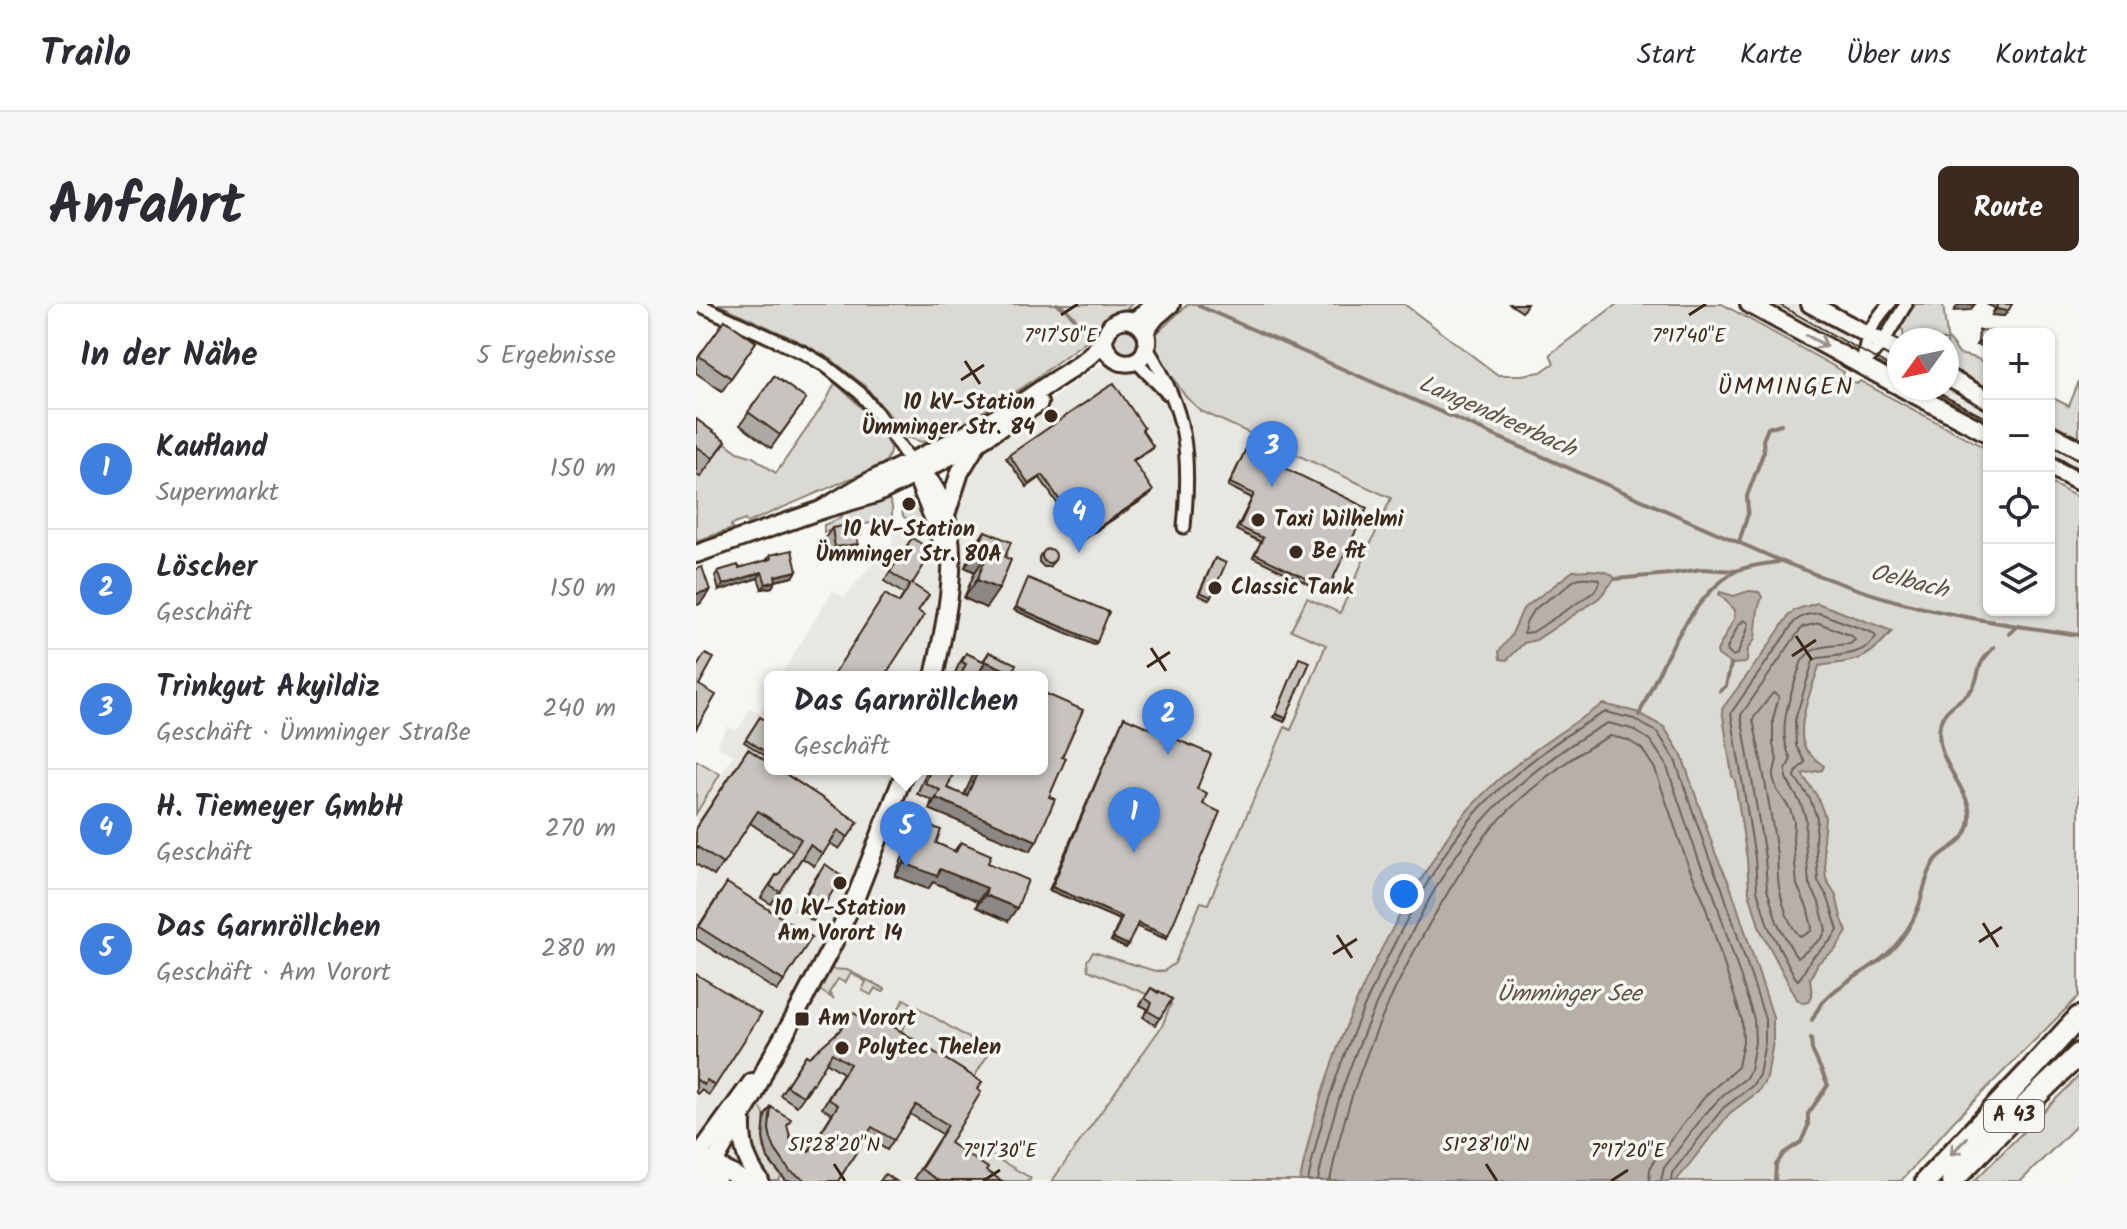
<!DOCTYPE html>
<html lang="de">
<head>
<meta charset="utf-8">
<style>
  :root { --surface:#fff; --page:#f7f7f7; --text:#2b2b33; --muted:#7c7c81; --line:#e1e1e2; --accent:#3b2a1e }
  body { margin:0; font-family:Kalam,sans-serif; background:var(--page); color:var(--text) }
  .controls { position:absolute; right:24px; top:24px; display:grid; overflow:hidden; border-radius:12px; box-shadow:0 2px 6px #0004 }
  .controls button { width:72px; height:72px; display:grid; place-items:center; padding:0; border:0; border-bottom:2px solid var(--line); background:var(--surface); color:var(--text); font:40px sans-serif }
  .compass { position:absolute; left:1191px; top:24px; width:72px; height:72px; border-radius:50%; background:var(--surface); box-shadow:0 2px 6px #0004; rotate:237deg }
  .you { position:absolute; left:708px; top:590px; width:28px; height:28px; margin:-20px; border:6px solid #fff; border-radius:50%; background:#1a73e8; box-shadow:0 0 0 12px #1a73e833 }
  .badge { display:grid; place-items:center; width:52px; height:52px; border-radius:50%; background:var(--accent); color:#fff; font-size:26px; font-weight:700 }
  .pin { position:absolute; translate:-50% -66px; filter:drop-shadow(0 2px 4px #0008) }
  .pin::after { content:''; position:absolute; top:42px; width:28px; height:24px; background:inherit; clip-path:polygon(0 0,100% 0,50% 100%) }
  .popup { position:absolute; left:68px; top:367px; width:284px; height:104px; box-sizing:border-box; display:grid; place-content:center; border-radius:12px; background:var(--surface); filter:drop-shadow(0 2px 6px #0005); font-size:26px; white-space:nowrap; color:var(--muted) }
  .popup b { font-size:30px; color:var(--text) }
  .popup::after { content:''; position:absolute; left:50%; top:100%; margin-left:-16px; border:16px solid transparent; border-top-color:var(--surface) }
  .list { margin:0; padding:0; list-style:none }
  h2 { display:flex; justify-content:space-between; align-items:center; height:104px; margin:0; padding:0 32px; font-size:34px }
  h2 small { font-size:26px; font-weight:400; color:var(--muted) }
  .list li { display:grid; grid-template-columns:52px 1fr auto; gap:24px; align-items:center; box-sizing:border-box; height:120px; padding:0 32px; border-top:2px solid var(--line) }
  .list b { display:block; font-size:30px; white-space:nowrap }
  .list p { margin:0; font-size:26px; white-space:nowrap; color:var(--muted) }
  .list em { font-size:26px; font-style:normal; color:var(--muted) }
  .icon { flex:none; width:44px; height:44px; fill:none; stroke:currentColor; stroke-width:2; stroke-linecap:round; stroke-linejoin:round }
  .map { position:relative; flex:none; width:1383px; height:877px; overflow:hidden; border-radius:12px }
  header { display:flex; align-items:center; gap:48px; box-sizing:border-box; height:112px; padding:0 40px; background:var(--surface); border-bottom:2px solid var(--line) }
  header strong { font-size:38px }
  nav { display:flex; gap:44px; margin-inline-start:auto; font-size:28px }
  .intro { display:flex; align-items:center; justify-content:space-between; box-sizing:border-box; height:192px; padding:0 48px }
  h1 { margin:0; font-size:56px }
  .button { padding:20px 36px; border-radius:12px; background:var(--accent); color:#fff; font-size:28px; font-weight:700 }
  main { display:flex; gap:48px; padding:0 48px }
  aside { flex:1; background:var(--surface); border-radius:12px; box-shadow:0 2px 6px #0004 }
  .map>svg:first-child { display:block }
  .built { fill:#e8e7e2 }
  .green { fill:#dad9d3; stroke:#8a8278; stroke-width:2 }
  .water { fill:#b6b0a9; stroke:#857a71; stroke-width:2 }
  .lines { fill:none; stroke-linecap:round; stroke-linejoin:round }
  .shore { stroke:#6c6056; stroke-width:2 }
  .stream { stroke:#857a71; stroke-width:4 }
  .street-casing { stroke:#3b2a1e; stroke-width:17 }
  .secondary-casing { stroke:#3b2a1e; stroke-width:22 }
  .highway-casing { stroke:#3b2a1e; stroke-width:26 }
  .street { stroke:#f6f6f2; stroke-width:11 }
  .secondary { stroke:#f6f6f2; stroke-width:16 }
  .highway { stroke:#f6f6f2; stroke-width:20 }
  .tram { stroke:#3b2a1e; stroke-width:2 }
  .wall { fill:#aca8a3; stroke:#3b2a1e; stroke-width:2 }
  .shaded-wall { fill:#8c8885; stroke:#3b2a1e; stroke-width:2 }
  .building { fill:#c8c3be; stroke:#3b2a1e; stroke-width:2 }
  .oneway { stroke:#989088 }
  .ticks { fill:none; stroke:#3b2a1e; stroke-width:3 }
  .poi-dot { fill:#3b2a1e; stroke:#f6f6f2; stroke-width:3 }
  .labels { text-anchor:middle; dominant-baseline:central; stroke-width:7; stroke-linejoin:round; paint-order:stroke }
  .shield { fill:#f6f6f2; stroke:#73675e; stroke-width:2 }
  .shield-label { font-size:20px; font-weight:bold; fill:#3b2a1e }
  .poi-label { font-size:22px; font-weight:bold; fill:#3b2a1e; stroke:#f6f6f2; text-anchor:start }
  .neighbourhood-label { font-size:24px; letter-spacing:2px; fill:#3b2a1e; stroke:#f6f6f2 }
  .water-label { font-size:24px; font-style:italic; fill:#605248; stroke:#f6f6f2 }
  .ticks-label { font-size:20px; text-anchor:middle; fill:#3b2a1e; stroke:#f6f6f2; stroke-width:7; stroke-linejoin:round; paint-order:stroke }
</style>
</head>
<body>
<header>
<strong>Trailo</strong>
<nav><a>Start</a><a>Karte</a><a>Über uns</a><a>Kontakt</a></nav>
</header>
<div class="intro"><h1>Anfahrt</h1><a class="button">Route</a></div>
<main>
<aside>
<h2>In der Nähe<small>5 Ergebnisse</small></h2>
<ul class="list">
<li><span class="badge" style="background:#3f7fe0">1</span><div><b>Kaufland</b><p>Supermarkt</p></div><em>150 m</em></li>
<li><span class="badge" style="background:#3f7fe0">2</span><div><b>Löscher</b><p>Geschäft</p></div><em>150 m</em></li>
<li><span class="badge" style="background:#3f7fe0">3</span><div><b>Trinkgut Akyildiz</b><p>Geschäft · Ümminger Straße</p></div><em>240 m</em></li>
<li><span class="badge" style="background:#3f7fe0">4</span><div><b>H. Tiemeyer GmbH</b><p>Geschäft</p></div><em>270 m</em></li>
<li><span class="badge" style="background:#3f7fe0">5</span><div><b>Das Garnröllchen</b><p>Geschäft · Am Vorort</p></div><em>280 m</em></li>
</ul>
</aside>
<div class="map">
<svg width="1383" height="877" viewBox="0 0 1383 877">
  <rect width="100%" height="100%" fill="#f6f6f2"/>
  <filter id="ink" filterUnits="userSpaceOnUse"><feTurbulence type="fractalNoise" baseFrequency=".0125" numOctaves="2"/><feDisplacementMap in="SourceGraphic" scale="16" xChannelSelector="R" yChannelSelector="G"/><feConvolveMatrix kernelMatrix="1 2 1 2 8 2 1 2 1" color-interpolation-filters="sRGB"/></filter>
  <g filter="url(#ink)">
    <g class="built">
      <polygon points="1070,0 1101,0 1157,31 1150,41 1099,13"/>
      <polygon points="460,47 489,92 505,107 695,194 466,722 356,877 0,877 0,513 37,451 21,442 32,422 39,426 44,423 54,404 63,408 74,393 74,465 346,465 346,373 84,373 137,286 148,293 172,265 180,259 197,237 195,223 201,220 217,226 231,238 239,250 243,248 256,222 265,178 289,143 398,65 409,60 442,65"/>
      <polygon points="1251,80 1293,104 1293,122 1220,84 1251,84"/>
      <polygon points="1353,137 1383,153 1383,171 1353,155"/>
    </g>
    <g class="green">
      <polygon points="22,0 436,0 427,8 412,14 402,28 329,82 268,119 236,136 226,138 213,134 169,82 135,55 104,38"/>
      <polygon points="492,0 708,0 802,71 825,71 845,68 858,59 854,50 921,0 1026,0 1148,68 1146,72 1161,80 1164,77 1293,146 1293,306 1353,306 1353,178 1383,194 1383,692 1257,818 1205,877 356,877 466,722 475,700 392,666 391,657 397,648 459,667 468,667 479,659 505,598 512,600 589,423 595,426 630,341 595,326 611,294 644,309 695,194 505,107 489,92 460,47 460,30"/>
      <polygon points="1220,0 1247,0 1251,33 1263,50 1280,54 1293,61 1293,87 1251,64 1251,36 1208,36 1207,26 1204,24 1213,8"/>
      <circle cx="430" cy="37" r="12"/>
      <polygon points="1383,77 1383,137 1353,121 1353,92 1373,102"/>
      <path d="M139,79C153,91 192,127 194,144C195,151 190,157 186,161L51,219L49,216L35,221L36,225L0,237V117L42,148L57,153L80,169L130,97Z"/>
      <polygon points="191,191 196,202 196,215 128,228 128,221 145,214 146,210"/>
      <polygon points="221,194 232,213 241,246 228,229 207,212 206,206 209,200 211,202 216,199 214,196"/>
      <polygon points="0,456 24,470 0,510"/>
      <polygon points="135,665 151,666 189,685 187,688 179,684 175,691 166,686 170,678 155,669 149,679 142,675 133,689 138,695 123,686"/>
      <polygon points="208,695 294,747 277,775 201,734 214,713 202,706"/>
      <polygon points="1383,772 1383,819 1325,877 1278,877"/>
      <path d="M61,801C75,809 65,828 68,843C71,855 78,863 85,872L83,877H72C53,852 51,831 61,801Z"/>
      <polygon points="286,846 335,874 333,877 301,877 267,851 278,857"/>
    </g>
    <g class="water">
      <path d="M894,266C903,267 914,266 919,275L903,294L840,336L828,339L811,356L804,355L803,347L815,332L827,305L877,267Z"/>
      <polygon points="1053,287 1063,288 1066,293 1062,305 1059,335 1052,345 1051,357 1049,359 1035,360 1022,351 1021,347 1038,315 1039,306 1023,290 1024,288 1038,292"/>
      <path d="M1121,299L1196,327C1169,359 1161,356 1123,362C1116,385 1102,415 1107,438C1109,448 1120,456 1128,462L1126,466L1106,470L1121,492L1129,513L1127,535L1130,575L1140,591L1145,613L1151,628L1139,646L1122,659L1114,675L1116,691L1113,698L1106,699L1101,695L1064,625L1053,588L1051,555L1039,477L1036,472L1026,405L1067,350L1093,311L1099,306Z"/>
      <path d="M907,400L940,408L968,423L986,452L1020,551L1034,581L1077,713V738L1071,774L1062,788L1034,809L980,877H604C625,768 670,663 729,569C743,546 756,523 774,504C812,461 860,431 907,400Z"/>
    </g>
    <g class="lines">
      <g class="shore">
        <path d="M894,274L902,275L904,278L898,288L837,328L828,329C829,307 849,297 865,287C870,284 875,277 881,275C885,273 889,274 894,274Z"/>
        <path d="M1123,309L1177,329L1180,333C1168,352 1143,351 1122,354L1117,357L1099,416L1100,442L1109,458L1101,466L1099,473L1114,495L1121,514L1119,536L1122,577L1132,594L1142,626C1135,639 1127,643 1118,652C1111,659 1109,669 1102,676L1099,673L1072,622L1061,586L1059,554L1035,409L1099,317L1109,311Z"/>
        <path d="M1048,316L1053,319C1051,331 1045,339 1042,350L1036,352L1032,348L1031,344L1042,322Z"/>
        <path d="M1123,319L1156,332L1159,336L1154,340C1136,342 1114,340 1105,359C1096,388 1079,426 1095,455L1090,465V474L1105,500L1110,515L1109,536L1113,579L1123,598L1130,626L1126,634L1102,654L1099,651L1081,618L1071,585L1069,553L1045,411L1106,323Z"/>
        <path d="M1079,389L1083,392L1077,415V441L1081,455L1077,473L1081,486L1094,505L1098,517L1097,537L1101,581L1111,603L1116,623L1115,627L1105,633C1093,623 1086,599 1083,583C1081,572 1082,562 1081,551C1075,506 1066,460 1057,415L1076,390Z"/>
        <path d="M612,877C629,787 665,702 708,621C728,584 749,545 776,513C808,476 866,430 910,408L938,415L962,429L979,456L1013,554L1026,584L1069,715V738L1063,771L1056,782L1027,804L976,869L975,877"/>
        <path d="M622,877C639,787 676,703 719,622C737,587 758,550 784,520C814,484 870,440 912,419L936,425L954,436L970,460L1003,557L1017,588L1058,715L1059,738L1054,767L1049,775L1028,790L1009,810L968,864L965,877"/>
        <path d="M634,877C654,774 699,674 754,585C767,565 779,543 795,525C826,490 872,453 914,432L932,436L946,445L959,465L992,561L1006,592L1046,716L1047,737L1042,763L1011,790L958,857L954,865L953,877"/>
      </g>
      <g class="stream">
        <polyline points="361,0 370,5 380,16"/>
        <path d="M503,2L1085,257C1125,273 1166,288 1207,299C1265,314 1324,323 1383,331"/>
        <polyline points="1043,238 1052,210 1051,192 1068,147 1067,136 1072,124 1085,120"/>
        <polyline points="919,275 974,270 1006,265 1040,267"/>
        <polyline points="1313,330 1321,322"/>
        <polyline points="1024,387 1030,382 1035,360"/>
        <path d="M943,411C964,365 994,293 1040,267C1053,261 1069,260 1082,258"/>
        <path d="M1116,716C1130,683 1162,675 1188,653C1201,642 1214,624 1220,609C1228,592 1228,573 1239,557C1248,545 1264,542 1270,529C1289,492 1236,464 1244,421C1247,403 1266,398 1276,385C1281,378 1281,370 1284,362C1286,355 1293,349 1298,343"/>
        <polyline points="1079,877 1080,861 1088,849 1105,838 1112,822 1112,810 1132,781 1116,746 1115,734"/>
      </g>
      <defs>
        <g id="street">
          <polyline points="1,0 108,49 130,62 164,89 180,108 215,158"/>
          <path d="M451,44C491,107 495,150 488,223"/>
          <polyline points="440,57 471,89"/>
          <path d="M1166,60C1171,31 1173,23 1193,0"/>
          <polyline points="1166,62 1187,38 1210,0"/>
        </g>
        <g id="secondary">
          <polyline points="1053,0 1203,82"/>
          <polyline points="1114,0 1203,47"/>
          <polyline points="439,17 457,0"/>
          <polyline points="449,27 460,13 475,0"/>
          <polyline points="1251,73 1293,96"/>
          <polyline points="1206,84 1293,130"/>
          <polyline points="1353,129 1383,145"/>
          <path d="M219,162C225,168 231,173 236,180C271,233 250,315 238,373"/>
          <polyline points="1353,162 1383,178"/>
          <polyline points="217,164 240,221 247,244"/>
          <path d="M125,206C143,195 160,184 178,175C234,148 293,122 344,86C362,73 394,56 406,38C412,29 412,19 425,16C439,13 453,25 451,40C448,67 411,64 408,36"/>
          <polyline points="250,211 264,168 281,140"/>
          <polyline points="0,250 125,206 180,190 225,168 283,137 343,99"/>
          <path d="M46,813C45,839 49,856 64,877"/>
          <polyline points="11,856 49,877"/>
          <polyline points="3,867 18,859 58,791 71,761 98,714 137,640 161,590 210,465"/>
          <polyline points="3,867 3,851 56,778"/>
          <polyline points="3,867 21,877"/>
        </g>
        <g id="highway">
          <polyline points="1230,877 1334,767 1383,713"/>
          <polyline points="1256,877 1310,821 1383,750"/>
        </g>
      </defs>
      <use href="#street" class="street-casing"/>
      <use href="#secondary" class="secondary-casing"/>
      <use href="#highway" class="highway-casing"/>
      <use href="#street" class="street"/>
      <use href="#secondary" class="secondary"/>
      <use href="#highway" class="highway"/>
      <g class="tram">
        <polyline points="1082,0 1203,68"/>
        <polyline points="1233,84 1293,116"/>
        <polyline points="1353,149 1383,165"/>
      </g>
    </g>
    <g class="wall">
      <polygon points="814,0 831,0 826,8"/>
      <polygon points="1290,0 1316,0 1308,12 1296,11 1299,4"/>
      <polygon points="29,16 60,38 26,87 0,69 0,57"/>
      <polygon points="78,72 110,95 75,144 44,121"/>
      <polygon points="0,115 30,137 4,173 0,170"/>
      <polygon points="448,124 446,127 457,142 455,146 437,157 455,190 386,236 344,174 331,183 310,154 313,151"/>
      <polygon points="550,145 632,285 629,288 557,253 565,238 540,226 556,194 532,182"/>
      <polygon points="136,224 155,249 132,253 129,234"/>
      <polygon points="289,227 309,253 290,304 268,294 279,268 269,263 276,246"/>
      <polygon points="216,234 216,280 222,307 203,298 208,290 188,277"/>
      <polygon points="345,250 359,256 353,263 348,263 343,258 343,253"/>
      <polygon points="74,251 97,273 79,277 76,283 66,285 62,274 23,287 19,272 22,267 43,264 70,257"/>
      <polygon points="519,254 515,293 513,296 502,291"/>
      <polygon points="293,348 315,373 294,373 284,368 281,373 261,373 263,370 259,369 263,360 270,349 287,357"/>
      <polygon points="64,413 74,419 74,455 48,438"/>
      <polygon points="428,413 501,485 470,635 440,622 430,644 415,637 424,616 353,586"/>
      <polygon points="52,445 162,518 143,545 134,539 118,562 106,554 75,600 65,594 80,571 82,572 97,548 54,519 18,572 0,560 0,523"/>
      <polygon points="366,453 334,547 233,505 236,496 221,490 232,465 259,465 251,484 268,491 280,465 346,465"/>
      <polygon points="225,518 240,539 258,547 265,538 292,559 312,617 280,603 282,597 237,578 232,585 199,572 216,531"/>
      <polygon points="122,570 124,608 117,617 99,606"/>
      <polygon points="24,589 88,677 81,687 0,635 0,626"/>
      <polygon points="0,670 19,782 13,791 5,786 2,790 0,789"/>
      <polygon points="455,684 476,695 459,721 447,713 452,705 444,701"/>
      <polygon points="185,715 286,778 254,839 290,867 306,877 222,877 218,874 246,830 214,810 191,846 170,832 142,877 90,877 72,855 67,834 69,812 75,803 91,821 95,837 112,848 136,810 126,804 147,769 130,758 117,780 101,802 84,791 110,751 113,753 180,723"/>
    </g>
    <g class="shaded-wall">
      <polygon points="1279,0 1274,6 1258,7 1262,1"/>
      <polygon points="1300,5 1312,7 1308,12 1296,11"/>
      <polygon points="1282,38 1293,39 1293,43 1280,41"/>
      <polygon points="457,187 455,190 386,236 388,233"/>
      <polygon points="162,240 155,249 132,253 139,243"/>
      <polygon points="282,244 292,249 279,268 269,263"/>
      <polygon points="101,267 97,273 75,278 79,272"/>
      <polygon points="66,268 62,274 23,287 27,281"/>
      <polygon points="281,276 303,285 290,304 268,294"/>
      <polygon points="80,277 76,283 66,285 70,280"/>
      <polygon points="14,286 4,300 0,301 0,290"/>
      <polygon points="320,303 401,338 398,341 318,306"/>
      <polygon points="289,357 308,365 302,373 294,373 281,368"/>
      <polygon points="580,410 590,414 588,418 577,413"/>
      <polygon points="240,494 341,537 334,547 233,505"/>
      <polygon points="208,559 244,565 291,584 282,597 237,578 232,585 199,572"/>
      <polygon points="356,583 426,613 424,616 353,586"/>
      <polygon points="289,591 321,604 312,617 280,603"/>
      <polygon points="442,619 472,632 470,635 439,622"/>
      <polygon points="417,634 432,641 430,644 415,637"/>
    </g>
    <g class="building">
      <polygon points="1302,0 1316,0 1312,7 1300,5"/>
      <polygon points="29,16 60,38 35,74 3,52"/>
      <polygon points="1283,26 1298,28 1298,30 1293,30 1293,39 1282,38"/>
      <polygon points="78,72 110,95 84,131 52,108"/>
      <polygon points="418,79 448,124 446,126 457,142 437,156 457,187 388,233 347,171 333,180 313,151"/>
      <polygon points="0,115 30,137 17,154 0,142"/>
      <polygon points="550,145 671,204 632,285 559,250 567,234 543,223 558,190 534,179"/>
      <polygon points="158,220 162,240 139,243 136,224"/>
      <polygon points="289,227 315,238 309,253 315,256 303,285 281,276 292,249 282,244"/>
      <polygon points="216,234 237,247 216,280 233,291 222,307 228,311 188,373 136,373 189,290 203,299 214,281 194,268"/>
      <circle cx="353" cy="252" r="7"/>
      <polygon points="96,246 101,267 79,272 80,277 70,280 66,268 27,281 22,267 42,261 43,264 75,255 74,251"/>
      <polygon points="519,254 530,259 515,293 504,288"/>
      <polygon points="6,263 14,286 0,290 0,265"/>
      <polygon points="332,274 413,308 401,338 320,303"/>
      <polygon points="293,348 320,360 315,373 304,373 308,365 289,357"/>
      <polygon points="270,349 289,358 281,373 264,373 270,360 266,358"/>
      <polygon points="9,350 18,354 3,381 20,391 0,425 0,364"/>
      <polygon points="603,354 614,358 590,414 580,410"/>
      <polygon points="346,388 387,406 366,453 370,454 353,493 359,495 341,537 240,494 244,486 229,479 235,465 259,465 251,484 271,492 283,465 346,465"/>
      <polygon points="64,413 74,419 74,451 50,435"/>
      <polygon points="428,413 515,450 501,485 511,489 507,500 524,508 472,632 442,619 432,641 417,634 426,613 356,583"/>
      <polygon points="52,445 74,460 74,465 82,465 162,518 152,533 142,526 127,550 114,541 84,588 74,582 80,571 82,572 105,535 62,507 27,560 0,542 0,524"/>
      <polygon points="225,518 245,526 240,539 260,548 265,538 295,551 292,559 332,576 321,604 289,591 291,584 244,565 241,572 208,559"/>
      <polygon points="129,560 146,572 124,608 106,597"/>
      <polygon points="31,579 116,633 88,677 3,623"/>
      <polygon points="0,670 65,710 19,782 11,776 8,781 0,775"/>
      <polygon points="455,684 462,689 463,687 476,695 464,714 452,707 456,699 449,694"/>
      <polygon points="156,708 181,723 185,715 286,778 281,785 285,788 254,839 292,864 290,867 306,877 243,877 225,865 252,821 220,801 198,836 176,823 142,877 111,877 94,867 79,845 75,835 73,825 75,803 95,815 91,821 95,837 113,848 142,801 132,795 154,760 136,749 117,780 115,779 107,792 90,782 110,751 113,753 143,727"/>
      <polygon points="189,870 200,877 184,877"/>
    </g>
    <defs><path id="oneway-shaft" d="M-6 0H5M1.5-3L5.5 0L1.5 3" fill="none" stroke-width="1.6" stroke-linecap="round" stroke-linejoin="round" transform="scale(2)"/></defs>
    <g class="oneway">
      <use href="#oneway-shaft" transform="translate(1121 37) rotate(29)"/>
      <use href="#oneway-shaft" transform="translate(1263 842) rotate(134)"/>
    </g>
  </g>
  <path class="ticks" d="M365,11L382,0M993,11L1010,0M269,57L284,80M265,76L288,61M1100,332L1116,356M455,344L470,367M1096,352L1120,336M451,363L474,348M1287,619L1302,643M641,631L656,654M1283,638L1306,623M637,650L661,635M138,860L149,877M790,860L801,877M287,877L304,866M915,877L932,866"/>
  <g class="poi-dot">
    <circle cx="355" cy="112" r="8"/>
    <circle cx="213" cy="200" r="8"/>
    <circle cx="562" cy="216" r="8"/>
    <circle cx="600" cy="248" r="8"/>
    <circle cx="519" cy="284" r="8"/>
    <circle cx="144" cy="579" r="8"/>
    <rect x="98" y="707" width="16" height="16" rx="4"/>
    <circle cx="146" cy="744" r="8"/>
  </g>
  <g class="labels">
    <rect class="shield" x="1288" y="796" width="60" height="32" rx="6"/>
    <g class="shield-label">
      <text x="1318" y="812">A 43</text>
    </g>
    <g class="poi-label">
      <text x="339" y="99" text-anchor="end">10 kV-Station<tspan x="339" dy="25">Ümminger Str. 84</tspan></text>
      <text x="578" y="216">Taxi Wilhelmi</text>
      <text x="213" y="226" text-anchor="middle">10 kV-Station<tspan x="213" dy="25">Ümminger Str. 80A</tspan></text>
      <text x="616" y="248">Be fit</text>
      <text x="535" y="284">Classic Tank</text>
      <text x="144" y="605" text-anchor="middle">10 kV-Station<tspan x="144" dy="25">Am Vorort 14</tspan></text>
      <text x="122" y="715">Am Vorort</text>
      <text x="162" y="744">Polytec Thelen</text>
    </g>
    <g class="neighbourhood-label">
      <text x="1090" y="83">ÜMMINGEN</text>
    </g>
    <g class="water-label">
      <text transform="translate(801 113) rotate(24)">Langendreerbach</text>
      <text transform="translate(1213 278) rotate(14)">Oelbach</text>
      <text x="873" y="690">Ümminger See</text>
    </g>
  </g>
  <g class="ticks-label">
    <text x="365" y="38">7°17'50"E</text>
    <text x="993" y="38">7°17'40"E</text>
    <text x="138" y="847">51°28'20"N</text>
    <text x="790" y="847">51°28'10"N</text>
    <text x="304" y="853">7°17'30"E</text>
    <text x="932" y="853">7°17'20"E</text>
  </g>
</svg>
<div class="controls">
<button>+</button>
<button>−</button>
<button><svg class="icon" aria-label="locate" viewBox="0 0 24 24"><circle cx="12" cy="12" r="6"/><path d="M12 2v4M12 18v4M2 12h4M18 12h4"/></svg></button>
<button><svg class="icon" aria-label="layers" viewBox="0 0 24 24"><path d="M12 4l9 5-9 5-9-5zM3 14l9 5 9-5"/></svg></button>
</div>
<svg class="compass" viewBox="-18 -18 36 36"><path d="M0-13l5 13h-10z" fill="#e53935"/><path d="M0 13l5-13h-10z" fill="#7c7c81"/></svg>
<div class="you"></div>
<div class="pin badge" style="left:438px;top:549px;background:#3f7fe0">1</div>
<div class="pin badge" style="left:472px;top:451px;background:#3f7fe0">2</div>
<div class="pin badge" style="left:576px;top:183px;background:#3f7fe0">3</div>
<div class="pin badge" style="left:383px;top:249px;background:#3f7fe0">4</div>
<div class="pin badge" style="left:210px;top:563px;background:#3f7fe0">5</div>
<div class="popup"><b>Das Garnröllchen</b>Geschäft</div>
</div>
</main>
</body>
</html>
